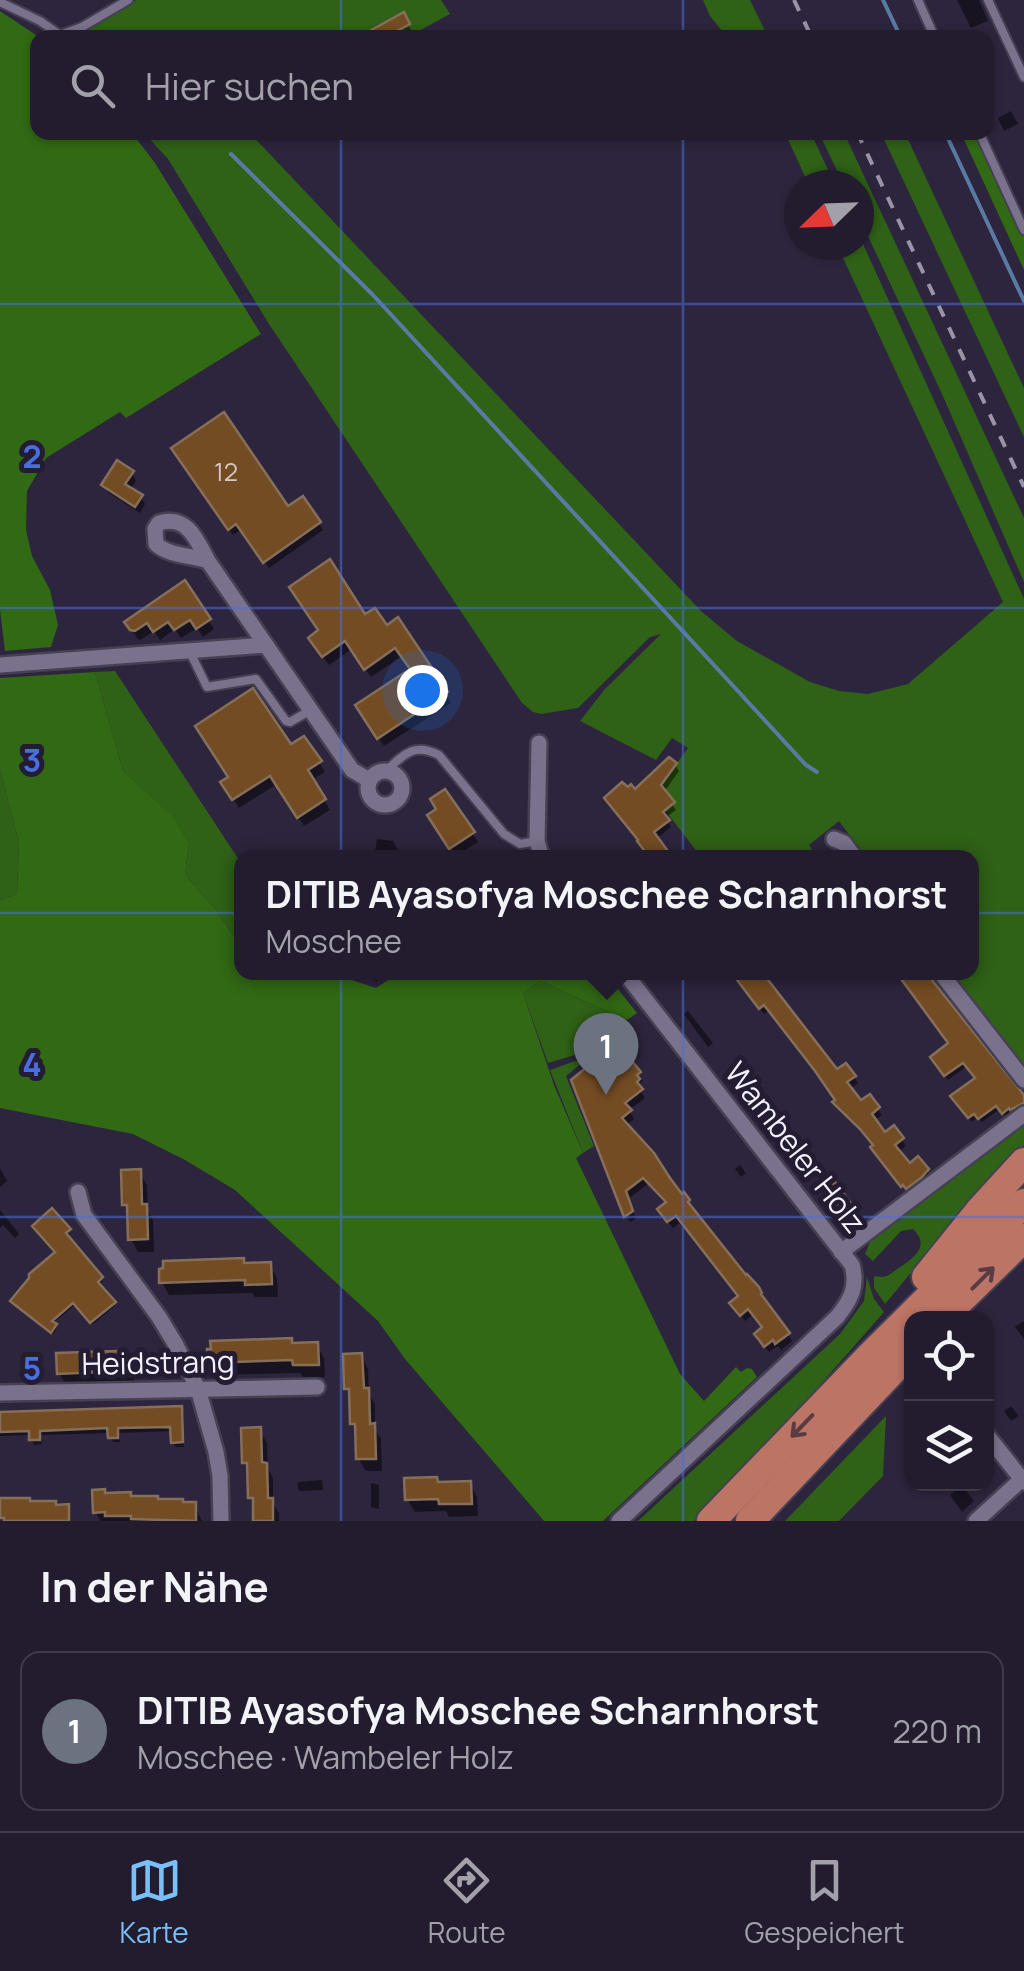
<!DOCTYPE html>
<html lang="de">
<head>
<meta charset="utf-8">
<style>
  :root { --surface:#221c2e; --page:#2a2536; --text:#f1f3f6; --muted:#a2a1aa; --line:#3f3a4a; --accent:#79bff8 }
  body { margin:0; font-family:Manrope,sans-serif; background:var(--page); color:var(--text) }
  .controls { position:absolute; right:30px; bottom:30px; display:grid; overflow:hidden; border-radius:20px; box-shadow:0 2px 8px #0004 }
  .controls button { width:90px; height:90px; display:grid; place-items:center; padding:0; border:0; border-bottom:2px solid var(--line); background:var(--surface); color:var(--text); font:50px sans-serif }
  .compass { position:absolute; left:784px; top:170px; width:90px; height:90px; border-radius:50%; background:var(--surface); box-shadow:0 2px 8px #0004; rotate:247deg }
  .you { position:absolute; left:422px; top:690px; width:35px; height:35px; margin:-25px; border:8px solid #fff; border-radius:50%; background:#1a73e8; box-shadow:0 0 0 15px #1a73e833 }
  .badge { display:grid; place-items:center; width:65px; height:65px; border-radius:50%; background:var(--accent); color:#fff; font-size:32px; font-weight:700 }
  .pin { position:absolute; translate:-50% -82px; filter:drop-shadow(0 2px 5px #0008) }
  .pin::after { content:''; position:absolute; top:52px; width:35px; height:30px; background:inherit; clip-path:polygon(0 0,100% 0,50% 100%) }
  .popup { position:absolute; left:234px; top:850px; width:745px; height:130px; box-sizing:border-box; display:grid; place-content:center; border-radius:20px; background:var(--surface); filter:drop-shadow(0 2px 8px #0005); font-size:32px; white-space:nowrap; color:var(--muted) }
  .popup b { font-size:38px; color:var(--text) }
  .popup::after { content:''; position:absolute; left:50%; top:100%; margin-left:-20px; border:20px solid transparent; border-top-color:var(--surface) }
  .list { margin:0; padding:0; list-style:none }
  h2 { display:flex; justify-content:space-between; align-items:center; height:130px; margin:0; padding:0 40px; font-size:42px }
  h2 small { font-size:32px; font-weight:400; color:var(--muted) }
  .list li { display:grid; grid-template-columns:65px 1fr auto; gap:30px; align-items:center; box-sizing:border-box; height:160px; margin:0 20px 20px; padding:0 20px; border:2px solid var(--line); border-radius:20px }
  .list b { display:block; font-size:38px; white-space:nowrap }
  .list p { margin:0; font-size:32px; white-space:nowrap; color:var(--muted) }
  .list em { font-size:32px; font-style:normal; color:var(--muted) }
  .icon { flex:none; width:55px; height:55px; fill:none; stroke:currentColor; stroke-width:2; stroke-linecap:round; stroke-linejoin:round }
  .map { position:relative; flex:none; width:1024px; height:1521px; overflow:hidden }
  .search { position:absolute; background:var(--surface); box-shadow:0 2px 8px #0004; left:30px; right:30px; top:30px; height:110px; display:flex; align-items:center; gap:25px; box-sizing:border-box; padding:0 35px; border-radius:20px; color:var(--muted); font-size:38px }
  .sheet { height:310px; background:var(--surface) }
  nav { display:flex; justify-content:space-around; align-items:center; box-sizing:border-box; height:140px; border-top:2px solid var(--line); background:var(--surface); font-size:28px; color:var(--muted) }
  nav a { display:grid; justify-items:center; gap:5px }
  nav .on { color:var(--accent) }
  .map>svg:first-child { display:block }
  .green { fill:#2f6116 }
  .forest { fill:#316914 }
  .shadow { fill:#0007 }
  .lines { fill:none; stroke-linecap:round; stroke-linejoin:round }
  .stream { stroke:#597ba3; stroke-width:4 }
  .building { fill:#734c23; stroke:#866f5a; stroke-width:2.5 }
  .service-casing { stroke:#464053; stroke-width:12 }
  .minor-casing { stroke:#464053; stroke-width:20 }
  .trunk-casing { stroke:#464053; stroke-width:32 }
  .service { stroke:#7a728d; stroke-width:8 }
  .minor { stroke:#7a728d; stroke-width:15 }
  .trunk { stroke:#bc7465; stroke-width:28 }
  .rail { stroke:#9a95a6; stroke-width:4; stroke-dasharray:12 12; stroke-linecap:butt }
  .oneway { stroke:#593b44 }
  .grid { fill:none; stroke:#486fdf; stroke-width:2.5; stroke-opacity:0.55 }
  .labels { text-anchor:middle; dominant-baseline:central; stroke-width:10; stroke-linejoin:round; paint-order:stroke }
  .number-label { font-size:25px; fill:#d4c8c6 }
  .street-label { font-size:30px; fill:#f4f1fd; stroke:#231c32 }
  .grid-label { font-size:32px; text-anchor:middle; font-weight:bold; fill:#486fdf; stroke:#231c32; stroke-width:10; stroke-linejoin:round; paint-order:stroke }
</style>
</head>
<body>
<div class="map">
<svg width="1024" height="1521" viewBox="0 0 1024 1521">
  <rect width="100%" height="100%" fill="#2d253d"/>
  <g class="green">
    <polygon points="136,0 441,0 450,14 408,37 73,38"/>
    <polygon points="703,0 750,0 768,37 727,37 710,16"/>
    <polygon points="144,133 250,133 701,611 737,641 810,682 839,691 868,694 908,684 1003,602 837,245 859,245 859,235 1024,599 1024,1067 953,973 971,972 971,858 866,857 839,821 809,845 817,857 701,857 665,810 661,785 688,748 672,738 656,760 580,721 605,689 661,634 650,637 578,708 541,714 533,712 522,703 269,324 168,159"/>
    <polygon points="785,133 811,133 835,185 809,185"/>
    <polygon points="819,133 844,133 1024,518 1024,582 942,394 859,217 859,185 844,185"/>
    <polygon points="881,133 905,133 1024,388 1024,437"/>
    <polygon points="115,671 241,863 241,947 215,909 185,875 189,843 173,818 123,771 95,672"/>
    <polygon points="0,769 19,843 17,894 0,900"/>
    <polygon points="540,981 627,1020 585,1052 548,1063 523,993"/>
    <polygon points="592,1055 566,1076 594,1146 583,1153 550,1070"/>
    <path d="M1024,1123V1145L970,1202L885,1304L874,1288V1276L883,1277L889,1275C904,1263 935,1250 913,1229L901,1231L873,1261L865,1254L870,1242Z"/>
    <polygon points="867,1277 874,1299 884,1312 791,1418 694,1521 638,1521 840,1334 864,1301"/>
    <polygon points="886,1416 883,1476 839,1521 785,1521"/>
  </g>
  <g class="forest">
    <polygon points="0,11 39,37 38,132 132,133 155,163 261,334 126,418 120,412 46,458 27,491 26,530 32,556 50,590 58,625 51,647 5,651 0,610"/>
    <polygon points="961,133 979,133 1024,231 1024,270"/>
    <polygon points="95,672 123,771 173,817 189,843 185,875 215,909 241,947 241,972 330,973 376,988 399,973 605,973 637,1013 627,1020 540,981 523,993 554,1085 583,1153 576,1158 680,1374 704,1401 736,1367 741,1372 747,1368 752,1369 757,1377 603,1521 544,1521 405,1359 378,1321 235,1190 185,1160 133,1134 0,1108 0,900 17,894 19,843 0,769 0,678"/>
  </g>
  <g class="shadow">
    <polygon points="957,0 979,0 988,21 971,28"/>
    <polygon points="403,16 411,30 398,38 363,38"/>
    <polygon points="1011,111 1018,124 1004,131 998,118"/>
    <polygon points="178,455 288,510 303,499 323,530 269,568 242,529 233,535"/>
    <polygon points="132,473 136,481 130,490 141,497 145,504 140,513 109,493 104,485"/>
    <polygon points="184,584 214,629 203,637 197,628 181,638 175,629 160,640 154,631 140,640 138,639 127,623"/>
    <polygon points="364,618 386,629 397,621 451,703 384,746 358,706 412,670 402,656 371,677 352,649 329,665 316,647"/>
    <polygon points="304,739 325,772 312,780 330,810 304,826 277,784 239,808 224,783"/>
    <polygon points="675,765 679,771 664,792 676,810 665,818 671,827 656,839 651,858 635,793"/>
    <polygon points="445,792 478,842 456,856 431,816 438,809"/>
    <polygon points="377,839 393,841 398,851 397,858 374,858"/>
    <polygon points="370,972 391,972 376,982"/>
    <polygon points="732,972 837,1073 854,1077 858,1083 850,1089 861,1104 873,1102 882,1115 874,1121 885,1135 897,1133 906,1146 898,1152 910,1166 927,1171 930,1177 911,1193 908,1190 906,1191 877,1154 875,1147 837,1101 769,1010 764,1014"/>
    <polygon points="928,972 932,984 1024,1100 1024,1108 1006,1117 1000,1109 982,1122 978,1117 972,1122 956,1102 978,1080 967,1066 948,1080 933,1058 951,1044"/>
    <polygon points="688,1011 713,1043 708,1047 684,1014"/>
    <polygon points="618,1047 624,1056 620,1059 614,1051"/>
    <polygon points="630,1064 643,1081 640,1083 642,1088 640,1090 645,1098 629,1110 634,1119 625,1126 788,1334 792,1341 781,1350 778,1346 769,1352 761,1341 765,1328 754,1314 745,1321 737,1310 741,1297 682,1221 673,1228 664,1217 668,1204 649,1183 628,1199 636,1219 630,1222 626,1216 574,1081 601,1087"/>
    <polygon points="771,1113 778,1122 773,1126 766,1117"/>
    <polygon points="740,1165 746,1173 741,1177 735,1169"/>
    <polygon points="0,1168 7,1181 0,1187"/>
    <polygon points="139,1172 147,1185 148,1211 153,1220 154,1252 138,1252 131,1239 130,1214 124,1204"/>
    <polygon points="0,1210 19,1234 15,1238 3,1225 0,1228"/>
    <polygon points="52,1211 70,1233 66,1236 103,1281 98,1285 115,1306 93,1324 76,1304 52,1324 57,1328 53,1334 15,1304 57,1253"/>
    <polygon points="270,1265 277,1278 278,1297 255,1297 252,1293 169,1295 162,1282"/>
    <polygon points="1024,1321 1024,1339 1015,1327"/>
    <polygon points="317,1345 324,1358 325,1377 303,1377 300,1373 217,1375 210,1362 213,1351"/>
    <polygon points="126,1356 134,1370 134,1384 67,1386 59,1373"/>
    <polygon points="361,1356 368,1369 369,1395 375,1404 375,1430 381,1439 382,1471 366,1471 358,1458 357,1432 352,1423 351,1397 346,1388"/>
    <polygon points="1011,1406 1019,1416 1011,1421 1004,1411"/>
    <polygon points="181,1409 184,1414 184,1447 176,1447 173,1442 173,1431 119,1433 120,1442 113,1442 110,1433 41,1435 42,1444 34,1445 31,1435 0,1436 0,1414"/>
    <polygon points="259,1430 267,1443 268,1469 273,1478 273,1504 279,1513 279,1521 256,1521 255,1506 250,1497 249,1471 244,1462"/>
    <polygon points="322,1480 323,1490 300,1491 298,1489 298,1482"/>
    <polygon points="371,1483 379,1485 379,1509 371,1507"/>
    <polygon points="470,1484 477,1497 478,1516 449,1517 446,1511 415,1512 407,1499 439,1485"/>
    <polygon points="953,1484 961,1484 974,1501 962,1512 950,1495 954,1492 950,1486"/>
    <polygon points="106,1495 194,1505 202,1521 101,1521 95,1512"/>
  </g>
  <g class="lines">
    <g class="stream">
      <polyline points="883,0 901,38"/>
      <polyline points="208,132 209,133"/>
      <polyline points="945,132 1024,301"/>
      <polyline points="231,154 373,295 806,765 817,772"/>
    </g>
  </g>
  <g class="building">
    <polygon points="404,12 410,24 384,38 357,38"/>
    <polygon points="224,412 288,506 303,496 321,522 263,563 236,524 228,530 171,448"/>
    <polygon points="117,460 134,471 125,484 143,495 135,507 101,485"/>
    <polygon points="330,559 365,614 375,608 387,625 398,617 448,692 377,739 355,705 410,669 395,648 364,670 345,641 322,657 308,638 318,630 289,587"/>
    <polygon points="185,580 211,619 196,629 190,620 174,630 168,622 153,632 147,623 135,631 130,630 124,622"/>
    <polygon points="253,688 291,744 304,736 322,761 308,770 326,799 297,818 270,776 232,800 220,782 228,777 195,726"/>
    <polygon points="669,757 677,763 661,785 675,802 663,812 670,820 654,832 673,858 650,858 637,841 638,840 604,798 622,782 628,787 631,784 635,789"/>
    <polygon points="445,789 475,832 449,849 427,815 436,809 430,799"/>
    <polygon points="731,972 762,972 837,1069 846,1063 856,1076 847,1082 861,1100 870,1094 875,1101 880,1107 872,1114 885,1132 894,1125 904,1138 895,1145 910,1163 918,1156 929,1169 921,1178 906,1189 903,1185 901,1187 870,1147 873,1145 860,1129 832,1102 835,1100 815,1071 764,1005 759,1009"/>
    <polygon points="896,972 929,972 931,979 1024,1095 1024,1103 1010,1110 1009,1108 1002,1114 996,1106 978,1119 974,1114 968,1118 950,1096 975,1078 963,1063 944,1076 930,1057 948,1043"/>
    <polygon points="631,1060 641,1072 637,1075 640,1079 637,1082 643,1089 625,1103 632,1110 622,1118 654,1153 670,1178 682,1194 684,1192 690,1200 688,1202 746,1275 747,1274 759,1287 762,1293 761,1294 790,1333 775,1344 773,1340 764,1347 759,1340 754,1334 762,1327 748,1309 740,1316 729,1303 738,1296 676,1216 667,1222 657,1209 666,1202 643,1178 626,1191 633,1211 624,1217 571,1080 588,1066 602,1083"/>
    <polygon points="141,1169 142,1204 147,1204 148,1239 128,1240 127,1205 122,1205 121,1170"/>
    <polygon points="835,1182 864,1221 855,1227 825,1189"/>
    <polygon points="52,1208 71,1229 66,1233 103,1277 98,1282 116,1302 90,1323 73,1303 52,1321 57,1324 51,1333 10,1301 29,1278 29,1274 55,1252 32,1226"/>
    <polygon points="244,1258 244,1263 271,1262 272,1284 245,1285 245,1280 159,1283 159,1269 163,1268 163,1261"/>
    <polygon points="292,1338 292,1343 318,1342 319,1365 293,1365 292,1360 207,1363 207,1349 211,1349 210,1341"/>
    <polygon points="118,1351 119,1354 127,1354 127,1371 57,1374 56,1353"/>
    <polygon points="362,1353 364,1388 369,1388 370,1424 375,1423 376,1459 356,1459 355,1424 350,1424 349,1389 344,1389 343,1354"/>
    <polygon points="182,1406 183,1442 171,1443 170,1427 118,1428 118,1438 108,1438 107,1428 40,1431 40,1440 29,1440 29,1431 0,1432 0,1412"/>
    <polygon points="261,1427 262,1462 267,1463 268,1498 273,1498 273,1521 253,1521 253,1498 248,1498 247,1463 242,1463 241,1428"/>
    <polygon points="437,1477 438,1482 471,1481 472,1504 439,1504 438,1499 405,1500 404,1478"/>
    <polygon points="105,1489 105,1493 131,1492 131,1496 158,1496 158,1499 183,1499 183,1502 196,1502 196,1521 131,1519 131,1516 105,1516 105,1512 93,1513 92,1490"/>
    <polygon points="0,1498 30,1498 30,1501 56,1501 56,1505 69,1504 69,1521 4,1521 4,1518 0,1518"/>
  </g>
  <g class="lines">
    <defs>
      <g id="service">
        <polyline points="918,0 935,38"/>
        <polyline points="988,0 1024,77"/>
        <polyline points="0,2 40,21 60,35 82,27 128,0"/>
        <polyline points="979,132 1024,230"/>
        <polyline points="190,652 207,687 256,679 286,721 290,722 311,710"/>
        <path d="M387,770C405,753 415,743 439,755L504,834L520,844L537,841"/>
      </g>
      <g id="minor">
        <path d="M208,561C190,555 169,556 156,544L155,529L159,523C187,514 197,540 208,561L352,770L369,780"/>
        <polyline points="0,665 266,645"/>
        <polyline points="539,743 537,841 542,858"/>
        <circle cx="385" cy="788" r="17"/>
        <polyline points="834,839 844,843 855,858"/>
        <polyline points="940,972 1024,1080"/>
        <polyline points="78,1192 84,1215 159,1317 176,1345 198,1389 216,1452 220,1476 221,1521"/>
        <polyline points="841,1252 1024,1114"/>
        <polyline points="0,1393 317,1387"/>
        <polyline points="986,1434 1024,1482"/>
        <path d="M619,1521L837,1317C851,1300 858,1286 852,1265L624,972"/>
        <polyline points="976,1521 1022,1479"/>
      </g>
      <g id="trunk">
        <polyline points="926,1277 980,1210 1024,1162"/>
        <polyline points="942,1318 1024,1238"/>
        <polyline points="711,1521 870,1356 1024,1203"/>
        <polyline points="750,1521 912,1350"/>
      </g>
    </defs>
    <use href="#service" class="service-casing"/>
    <use href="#minor" class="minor-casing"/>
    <use href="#trunk" class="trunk-casing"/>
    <use href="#service" class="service"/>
    <use href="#minor" class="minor"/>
    <use href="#trunk" class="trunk"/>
    <g class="rail">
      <polyline points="794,0 812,38"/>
      <polyline points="857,132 1024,487"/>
    </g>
  </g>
  <defs><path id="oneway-shaft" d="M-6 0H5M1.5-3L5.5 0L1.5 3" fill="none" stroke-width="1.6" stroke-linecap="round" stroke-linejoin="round" transform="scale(2.5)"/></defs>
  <g class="oneway">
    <use href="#oneway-shaft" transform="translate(983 1278) rotate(-45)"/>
    <use href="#oneway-shaft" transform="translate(802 1426) rotate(134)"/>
  </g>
  <path class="grid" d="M341,0V38M683,0V38M341,132V1521M683,132V1521M0,304H1024M0,608H1024M0,913H1024M0,1217H1024"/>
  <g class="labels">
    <g class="number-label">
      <text x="226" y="471">12</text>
    </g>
    <g class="street-label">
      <text transform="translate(796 1147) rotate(52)">Wambeler Holz</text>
      <text transform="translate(158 1362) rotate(-1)">Heidstrang</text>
    </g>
  </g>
  <g class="grid-label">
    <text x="32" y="468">2</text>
    <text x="32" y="772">3</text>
    <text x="32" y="1076">4</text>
    <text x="32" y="1380">5</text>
  </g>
</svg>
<div class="controls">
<button><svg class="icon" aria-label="locate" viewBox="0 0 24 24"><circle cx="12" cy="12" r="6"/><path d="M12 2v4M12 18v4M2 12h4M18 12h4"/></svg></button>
<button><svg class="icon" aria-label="layers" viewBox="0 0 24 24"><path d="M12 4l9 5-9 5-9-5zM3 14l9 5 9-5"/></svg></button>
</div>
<svg class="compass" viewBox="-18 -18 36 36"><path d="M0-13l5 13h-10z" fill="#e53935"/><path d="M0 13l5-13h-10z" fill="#a2a1aa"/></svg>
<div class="you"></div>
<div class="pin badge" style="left:606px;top:1095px;background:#6b7280">1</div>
<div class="popup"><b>DITIB Ayasofya Moschee Scharnhorst</b>Moschee</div>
<div class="search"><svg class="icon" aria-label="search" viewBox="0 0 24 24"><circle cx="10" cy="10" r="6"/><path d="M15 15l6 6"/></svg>Hier suchen</div>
</div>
<section class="sheet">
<h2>In der Nähe<small></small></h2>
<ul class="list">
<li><span class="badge" style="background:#6b7280">1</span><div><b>DITIB Ayasofya Moschee Scharnhorst</b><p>Moschee · Wambeler Holz</p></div><em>220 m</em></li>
</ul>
</section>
<nav>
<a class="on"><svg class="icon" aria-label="map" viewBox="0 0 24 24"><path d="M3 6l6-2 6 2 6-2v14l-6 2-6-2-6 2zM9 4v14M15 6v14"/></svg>Karte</a>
<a><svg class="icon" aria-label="directions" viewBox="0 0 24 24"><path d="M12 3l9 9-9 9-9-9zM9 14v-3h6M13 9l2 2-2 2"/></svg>Route</a>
<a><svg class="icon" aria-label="saved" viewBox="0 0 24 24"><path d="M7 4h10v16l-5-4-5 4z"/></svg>Gespeichert</a>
</nav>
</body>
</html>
